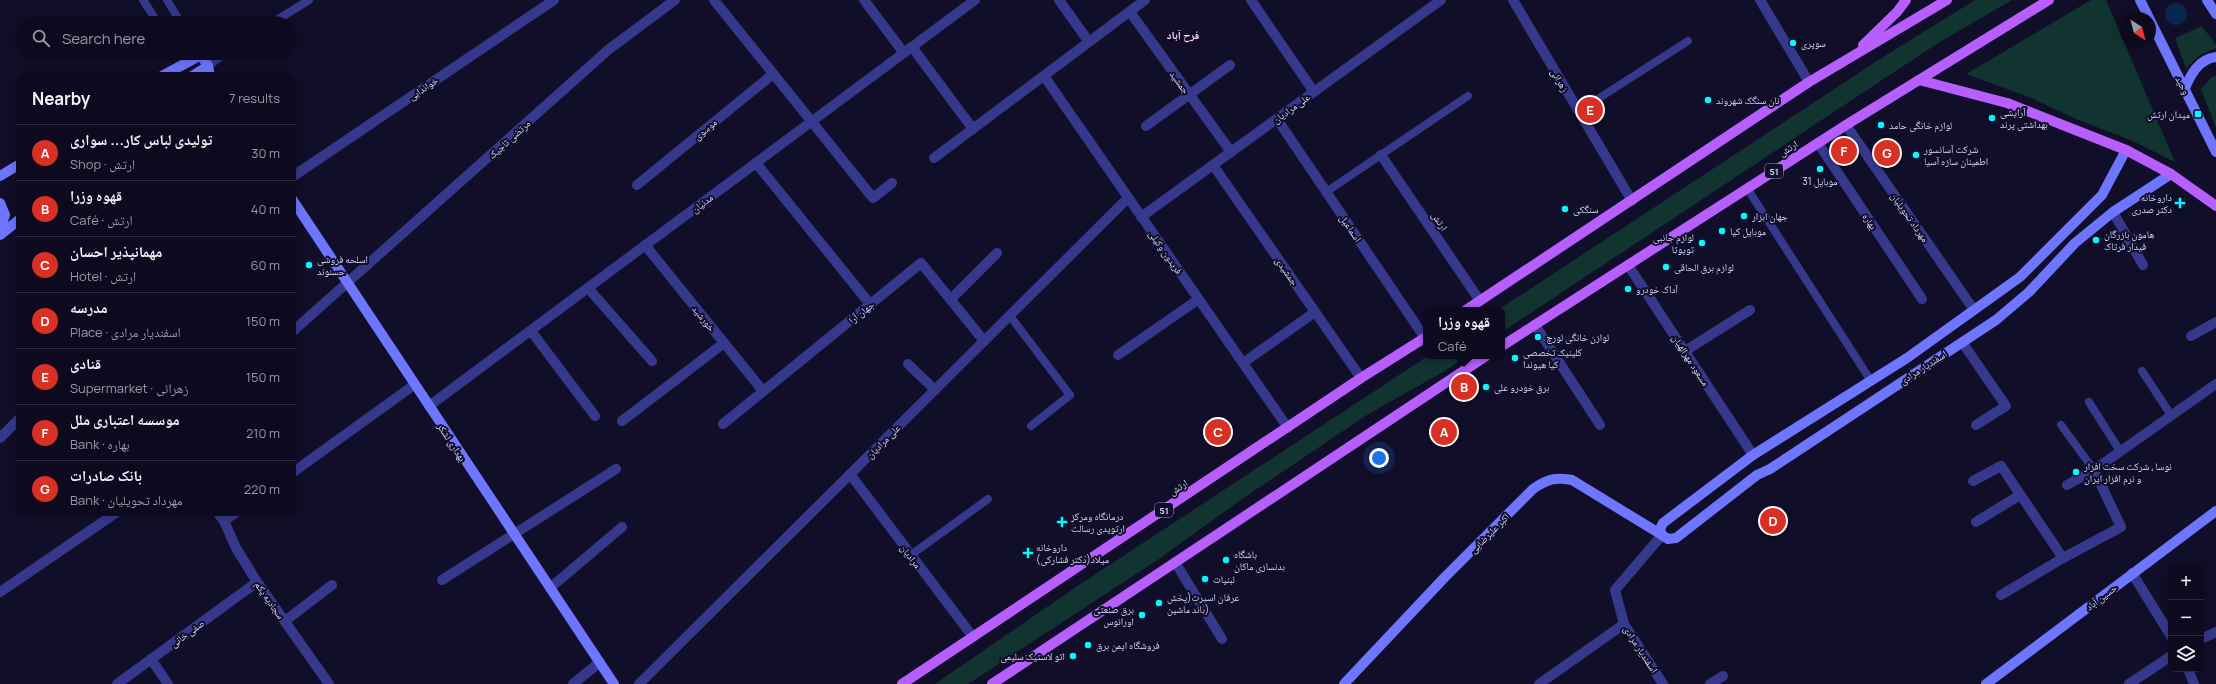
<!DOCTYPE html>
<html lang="en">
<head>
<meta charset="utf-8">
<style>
  :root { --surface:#0d0a1f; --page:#1b182c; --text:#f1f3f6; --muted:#9a9aa4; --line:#2d2b3d; --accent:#d93025 }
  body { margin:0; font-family:Manrope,"Noto Naskh Arabic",sans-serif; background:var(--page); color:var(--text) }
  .controls { position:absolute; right:12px; bottom:12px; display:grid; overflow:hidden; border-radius:8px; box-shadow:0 2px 10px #0003 }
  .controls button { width:36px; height:36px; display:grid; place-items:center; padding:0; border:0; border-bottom:1px solid var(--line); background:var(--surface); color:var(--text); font:20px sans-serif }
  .compass { position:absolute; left:2120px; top:12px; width:36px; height:36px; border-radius:50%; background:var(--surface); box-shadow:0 2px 10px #0003; rotate:144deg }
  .you { position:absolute; left:1379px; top:458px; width:14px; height:14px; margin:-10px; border:3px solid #fff; border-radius:50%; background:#1a73e8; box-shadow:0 0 0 6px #1a73e833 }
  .badge { display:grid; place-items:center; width:26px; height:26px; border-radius:50%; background:var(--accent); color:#fff; font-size:13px; font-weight:700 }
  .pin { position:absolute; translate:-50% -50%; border:2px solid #fff; box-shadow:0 1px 4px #0006 }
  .popup { position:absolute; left:1423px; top:307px; width:82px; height:52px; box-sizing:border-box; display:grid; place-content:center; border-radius:8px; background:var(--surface); filter:drop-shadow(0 1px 3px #0005); font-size:13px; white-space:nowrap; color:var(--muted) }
  .popup b { font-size:15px; color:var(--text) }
  .popup::after { content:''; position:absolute; left:50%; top:100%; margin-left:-8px; border:8px solid transparent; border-top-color:var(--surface) }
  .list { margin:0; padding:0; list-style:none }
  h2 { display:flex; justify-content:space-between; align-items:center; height:52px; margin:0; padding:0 16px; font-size:17px }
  h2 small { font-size:13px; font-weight:400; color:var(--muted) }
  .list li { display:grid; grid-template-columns:26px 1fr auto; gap:12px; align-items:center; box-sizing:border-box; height:56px; padding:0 16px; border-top:1px solid var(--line) }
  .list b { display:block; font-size:15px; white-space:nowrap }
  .list p { margin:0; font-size:13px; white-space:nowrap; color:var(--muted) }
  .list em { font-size:13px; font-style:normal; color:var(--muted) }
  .icon { flex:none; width:22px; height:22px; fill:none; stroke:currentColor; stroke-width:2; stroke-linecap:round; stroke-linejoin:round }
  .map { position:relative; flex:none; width:2216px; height:684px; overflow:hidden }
  .search { position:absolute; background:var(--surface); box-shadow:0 2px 10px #0003; left:16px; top:16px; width:280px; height:44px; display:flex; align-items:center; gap:10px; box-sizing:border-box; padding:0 14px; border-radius:22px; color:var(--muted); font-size:15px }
  .panel { position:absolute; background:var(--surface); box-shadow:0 2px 10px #0003; left:16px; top:72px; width:280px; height:444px; border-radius:12px }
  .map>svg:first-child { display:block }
  .green { fill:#113430 }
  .water { fill:#09274e }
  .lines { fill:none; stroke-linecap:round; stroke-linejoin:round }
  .lane { stroke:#36398b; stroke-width:8 }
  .street { stroke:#36398b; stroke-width:10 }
  .secondary { stroke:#6e75ff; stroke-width:10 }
  .primary { stroke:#b75eff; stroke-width:10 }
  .poi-dot { fill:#03f8ff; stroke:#110e29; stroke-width:1.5 }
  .labels { text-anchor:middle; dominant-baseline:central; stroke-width:4; stroke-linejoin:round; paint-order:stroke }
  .shield { fill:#110e29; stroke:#9c9bbf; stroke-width:1 }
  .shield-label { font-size:9px; font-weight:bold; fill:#d8d7ff }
  .poi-label { font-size:10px; fill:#d8d7ff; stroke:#110e29; text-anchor:start }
  .street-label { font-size:10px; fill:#d8d7ff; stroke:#110e29 }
  .neighbourhood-label { font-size:11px; font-weight:bold; fill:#ffd9f4; stroke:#110e29 }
</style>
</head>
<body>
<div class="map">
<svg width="2216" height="684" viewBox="0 0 2216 684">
  <rect width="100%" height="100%" fill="#110e29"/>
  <g class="green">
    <polygon points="1975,0 2012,0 1938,43 1502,332 1502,310 1498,310 1883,57"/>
    <polygon points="2091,0 2106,0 2175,162 2133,141 2076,119 2029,97 1966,74"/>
    <polygon points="2202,26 2216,45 2216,48 2200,55 2186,68 2175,38"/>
    <polygon points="2216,76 2216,128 2201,89 2212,77"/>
    <polygon points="1428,356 1467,356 1443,372 1367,415 1245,497 1159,559 968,684 935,684 1082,583"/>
  </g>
  <circle class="water" cx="2176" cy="14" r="11"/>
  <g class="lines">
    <g class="lane">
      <polyline points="143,0 158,23"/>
      <polyline points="167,0 181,23"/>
      <polyline points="272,23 309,0"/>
      <polyline points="179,53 185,62"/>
      <polyline points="208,66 226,53"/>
      <polyline points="1579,111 1688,41"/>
      <polyline points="1747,188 1871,381"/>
      <polyline points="1326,192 1468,96"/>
      <polyline points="1010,316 1070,395 1031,426"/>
      <polyline points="2142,371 2171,415"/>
      <polyline points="2089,402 2120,451"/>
      <polyline points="2061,425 2094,470"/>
      <polyline points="911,555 988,499"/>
    </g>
    <g class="street">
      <polyline points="714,0 873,198 892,183"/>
      <polyline points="864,0 904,53"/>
      <polyline points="1059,0 1089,42"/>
      <polyline points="1251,0 1314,92"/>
      <polyline points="1513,0 1632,201"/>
      <polyline points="1760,0 1809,82"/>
      <polyline points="1130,12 1231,152"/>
      <polyline points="912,47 973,129"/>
      <polyline points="1044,76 1288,428"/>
      <polyline points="1277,119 1425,338"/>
      <polyline points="1846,125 1974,310"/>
      <polyline points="1146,126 1230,65"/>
      <polyline points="1818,143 1922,299"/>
      <polyline points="1381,155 1480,301"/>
      <polyline points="934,158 1145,0"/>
      <polyline points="756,163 870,304"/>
      <polyline points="1213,165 1361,378"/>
      <polyline points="292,177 554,0"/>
      <polyline points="637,185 773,74"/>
      <polyline points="2113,212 2143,265"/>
      <polyline points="1141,217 1441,0"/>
      <polyline points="645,245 763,391"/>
      <polyline points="1628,265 1753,455"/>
      <polyline points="588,288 652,361"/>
      <polyline points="951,299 997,253"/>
      <polyline points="1535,325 1600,425"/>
      <polyline points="531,331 595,416"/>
      <polyline points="292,332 608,50 675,0"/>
      <polyline points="2191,336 2216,322"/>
      <polyline points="1962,342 2006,406 1976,425"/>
      <polyline points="1685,351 1750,310"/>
      <polyline points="1118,355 1199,299"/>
      <polyline points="1243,363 1315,312"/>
      <polyline points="908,364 935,390"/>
      <polyline points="429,406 975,0"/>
      <polyline points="622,421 724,343"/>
      <polyline points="723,424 921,263 984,341"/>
      <polyline points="0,438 20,418"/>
      <polyline points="292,473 414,385"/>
      <polyline points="850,474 973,637"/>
      <polyline points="1973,481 2001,466 2063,558"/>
      <polyline points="2067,485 2094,470 2216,384"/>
      <polyline points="217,512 224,521 236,548 257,582 329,684"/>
      <polyline points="224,521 237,512"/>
      <polyline points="1976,522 2020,495"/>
      <polyline points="1662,535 1615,590 1624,624 1663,684"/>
      <polyline points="1175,562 1222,639"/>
      <polyline points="2132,573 2171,636"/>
      <polyline points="442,580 616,469"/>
      <polyline points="550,588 622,527"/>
      <polyline points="0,592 117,512"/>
      <polyline points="2001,595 2063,558 2121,527 2094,470"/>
      <polyline points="285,621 332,585"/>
      <polyline points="2201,639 2216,632"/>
      <polyline points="151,659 168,684"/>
      <polyline points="2188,669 2194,684"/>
      <polyline points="117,684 257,582"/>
      <polyline points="573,684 600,662"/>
      <polyline points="639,684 1128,198"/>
      <polyline points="1539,684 1624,624"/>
      <polyline points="1710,684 1723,676"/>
      <polyline points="2129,684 2171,656"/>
    </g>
    <g class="secondary">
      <polyline points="2140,0 2149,18"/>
      <polyline points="2207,0 2216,14"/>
      <polyline points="2150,20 2216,152"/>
      <polyline points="162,76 201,55 208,66 210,76"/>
      <polyline points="192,76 208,66"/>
      <path d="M2185,88C2191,74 2199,59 2216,57"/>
      <polyline points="2126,150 2102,195 2020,277 1907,358 1753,455 1663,523 1660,529 1662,535 1668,539 1676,538 1757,475 1770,469 1996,320 2029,292 2075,243 2113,212 2171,174"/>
      <polyline points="0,176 20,164"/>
      <polyline points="292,199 614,684"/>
      <polyline points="0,203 5,215 0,229"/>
      <polyline points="0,235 20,219"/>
      <path d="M1344,684L1445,577L1533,489C1547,479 1555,477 1572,480L1662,535"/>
      <polyline points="1986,684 2216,511"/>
    </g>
    <g class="primary">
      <polyline points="1863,45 1897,12 1906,0"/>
      <polyline points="1919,80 2007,103 2126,150 2171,174 2216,206"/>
      <polyline points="1466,310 1809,82 1947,0"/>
      <polyline points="1502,346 1846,125 2049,0"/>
      <polyline points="902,684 1361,378 1426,337"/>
      <polyline points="992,684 1486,356"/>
    </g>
  </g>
  <g class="poi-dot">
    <circle cx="1793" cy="43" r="4"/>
    <circle cx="1708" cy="100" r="4"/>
    <rect x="2194" y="110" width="8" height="8" rx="2"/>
    <circle cx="1992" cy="118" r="4"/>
    <circle cx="1881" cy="125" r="4"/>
    <circle cx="1916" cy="155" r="4"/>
    <circle cx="1820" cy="169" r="4"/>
    <path d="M2178 197h4v4h4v4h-4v4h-4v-4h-4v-4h4z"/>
    <circle cx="1565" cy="209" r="4"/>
    <circle cx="1744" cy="216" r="4"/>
    <circle cx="1722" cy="231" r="4"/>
    <circle cx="2096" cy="240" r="4"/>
    <circle cx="1702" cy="243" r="4"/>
    <circle cx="309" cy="265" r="4"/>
    <circle cx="1666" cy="267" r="4"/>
    <circle cx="1628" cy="289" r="4"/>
    <circle cx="1538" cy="337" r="4"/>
    <circle cx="1515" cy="358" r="4"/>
    <circle cx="1486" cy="387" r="4"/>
    <circle cx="2076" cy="472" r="4"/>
    <path d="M1060 516h4v4h4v4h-4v4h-4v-4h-4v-4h4z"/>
    <path d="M1026 547h4v4h4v4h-4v4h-4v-4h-4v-4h4z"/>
    <circle cx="1226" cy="560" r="4"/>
    <circle cx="1205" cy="579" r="4"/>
    <circle cx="1159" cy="603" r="4"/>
    <circle cx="1142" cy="615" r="4"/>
    <circle cx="1088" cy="645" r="4"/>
    <circle cx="1073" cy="656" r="4"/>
  </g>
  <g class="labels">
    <g class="shield">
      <rect x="1765" y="164" width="18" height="14" rx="3"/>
      <rect x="1155" y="503" width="18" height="14" rx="3"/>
    </g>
    <g class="shield-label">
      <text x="1774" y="171">51</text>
      <text x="1164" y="510">51</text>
    </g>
    <g class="poi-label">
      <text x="1801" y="43">سوپری</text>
      <text x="1716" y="100">نان سنگک شهروند</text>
      <text x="2000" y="112">آرایشی<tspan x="2000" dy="12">بهداشتی پرند</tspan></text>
      <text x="2190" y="114" text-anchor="end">میدان ارتش</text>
      <text x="1889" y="125">لوازم خانگی حامد</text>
      <text x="1924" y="149">شرکت آسانسور<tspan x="1924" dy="12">اطمینان سازه آسیا</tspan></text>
      <text x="1820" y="181" text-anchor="middle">موبایل 31</text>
      <text x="2172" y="197" text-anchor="end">داروخانه<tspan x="2172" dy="12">دکتر صدری</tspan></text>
      <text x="1573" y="209">سنگکی</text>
      <text x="1752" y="216">جهان ابزار</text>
      <text x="1730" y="231">موبایل کیا</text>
      <text x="2104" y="234">هامون بازرگان<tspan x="2104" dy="12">فیدار فرتاک</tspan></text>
      <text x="1694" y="237" text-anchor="end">لوازم جانبی<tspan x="1694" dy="12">تویوتا</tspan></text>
      <text x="317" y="259">اسلحه فروشی<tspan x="317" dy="12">حسنوند</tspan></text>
      <text x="1674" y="267">لوازم برق الحاقی</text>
      <text x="1636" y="289">آداک خودرو</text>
      <text x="1546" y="337">لوازن خانگی لورچ</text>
      <text x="1523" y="352">کلینیک تخصصی<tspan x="1523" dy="12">کیا هیوندا</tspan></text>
      <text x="1494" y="387">برق خودرو علی</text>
      <text x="2084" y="466">نوسا ، شرکت سخت افزار<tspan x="2084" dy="12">و نرم افزار ایران</tspan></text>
      <text x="1071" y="516">درمانگاه ومرکز<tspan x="1071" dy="12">ارتوپدی رسالت</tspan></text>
      <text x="1036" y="547">داروخانه<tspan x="1036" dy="12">میلاد(دکتر فشارکی)</tspan></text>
      <text x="1234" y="554">باشگاه<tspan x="1234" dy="12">بدنسازی ماکان</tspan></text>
      <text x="1213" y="579">لبنیات</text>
      <text x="1167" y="597">عرفان اسپرت(پخش<tspan x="1167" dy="12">باند ماشین)</tspan></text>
      <text x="1134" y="609" text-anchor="end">برق صنعتی<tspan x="1134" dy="12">اورانوس</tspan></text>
      <text x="1096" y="645">فروشگاه ایمن برق</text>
      <text x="1065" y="656" text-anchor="end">اتو لاستیک سلیمی</text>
    </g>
    <g class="street-label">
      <text transform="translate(1560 80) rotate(60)">زهرائی</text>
      <text transform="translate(1180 82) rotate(54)">جمشید</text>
      <text transform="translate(2183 85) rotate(63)">وحید</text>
      <text transform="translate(423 88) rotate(-34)">خواندابی</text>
      <text transform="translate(1291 108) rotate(-36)">علی مرادیان</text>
      <text transform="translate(705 129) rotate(-39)">موسوی</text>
      <text transform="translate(509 139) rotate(-42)">مرتضی تاجیک</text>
      <text transform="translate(1788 148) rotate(-33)">ارتش</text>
      <text transform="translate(702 203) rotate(-37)">مدنیان</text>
      <text transform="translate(1910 217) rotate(55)">مهرداد تحویلیان</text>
      <text transform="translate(1440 221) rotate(56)">ارتش</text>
      <text transform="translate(1870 221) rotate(56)">بهاره</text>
      <text transform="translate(1351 228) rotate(56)">اسماعیل</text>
      <text transform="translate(1166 252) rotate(55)">فریدون وکیلی</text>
      <text transform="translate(1287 271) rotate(55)">جمشیدی</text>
      <text transform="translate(861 312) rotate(-39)">جهان آرا</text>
      <text transform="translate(704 318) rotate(51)">خورشید</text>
      <text transform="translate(1691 360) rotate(57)">مسعود مهرالهیان</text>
      <text transform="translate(1923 367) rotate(-33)">اسفندیار مرادی</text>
      <text transform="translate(883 441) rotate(-45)">علی مرادیان</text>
      <text transform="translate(452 442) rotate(57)">بهداری لشکر</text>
      <text transform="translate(1178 487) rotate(-34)">ارتش</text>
      <text transform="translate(1489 533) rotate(-45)">اکبر علیرضایی</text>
      <text transform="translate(911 556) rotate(53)">مرادیان</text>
      <text transform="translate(2101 597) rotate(-37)">حسین آباد</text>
      <text transform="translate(270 600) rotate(55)">سجادیه یکم</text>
      <text transform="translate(187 633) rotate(-36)">صفی خانی</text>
      <text transform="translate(1641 649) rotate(57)">اسفندیار مرادی</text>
    </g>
    <g class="neighbourhood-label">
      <text x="1183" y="34">فرح آباد</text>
    </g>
  </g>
</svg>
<div class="controls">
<button>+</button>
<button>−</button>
<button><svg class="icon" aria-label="layers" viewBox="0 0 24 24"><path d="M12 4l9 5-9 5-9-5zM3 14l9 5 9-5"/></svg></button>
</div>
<svg class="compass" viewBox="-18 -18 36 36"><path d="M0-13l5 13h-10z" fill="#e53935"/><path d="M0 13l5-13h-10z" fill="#9a9aa4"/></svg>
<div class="you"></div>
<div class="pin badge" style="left:1444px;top:432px">A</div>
<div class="pin badge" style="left:1464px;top:387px">B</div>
<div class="popup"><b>قهوه وزرا</b>Café</div>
<div class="pin badge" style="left:1218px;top:432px">C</div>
<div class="pin badge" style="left:1773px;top:521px">D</div>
<div class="pin badge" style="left:1590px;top:110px">E</div>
<div class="pin badge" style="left:1844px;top:151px">F</div>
<div class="pin badge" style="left:1887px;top:153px">G</div>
<div class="search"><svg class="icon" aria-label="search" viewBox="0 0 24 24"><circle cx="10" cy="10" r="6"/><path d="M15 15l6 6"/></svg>Search here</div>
<section class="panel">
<h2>Nearby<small>7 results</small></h2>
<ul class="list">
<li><span class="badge">A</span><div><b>تولیدی لباس کار... سواری</b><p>Shop · ارتش</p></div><em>30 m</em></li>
<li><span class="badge">B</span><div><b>قهوه وزرا</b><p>Café · ارتش</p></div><em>40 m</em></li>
<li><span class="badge">C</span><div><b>مهمانپذیر احسان</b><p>Hotel · ارتش</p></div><em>60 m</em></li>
<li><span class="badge">D</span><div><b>مدرسه</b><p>Place · اسفندیار مرادی</p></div><em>150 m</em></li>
<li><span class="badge">E</span><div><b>قنادی</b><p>Supermarket · زهرائی</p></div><em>150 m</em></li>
<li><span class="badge">F</span><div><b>موسسه اعتباری ملل</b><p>Bank · بهاره</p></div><em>210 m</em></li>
<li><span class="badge">G</span><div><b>بانک صادرات</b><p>Bank · مهرداد تحویلیان</p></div><em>220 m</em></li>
</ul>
</section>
</div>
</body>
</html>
